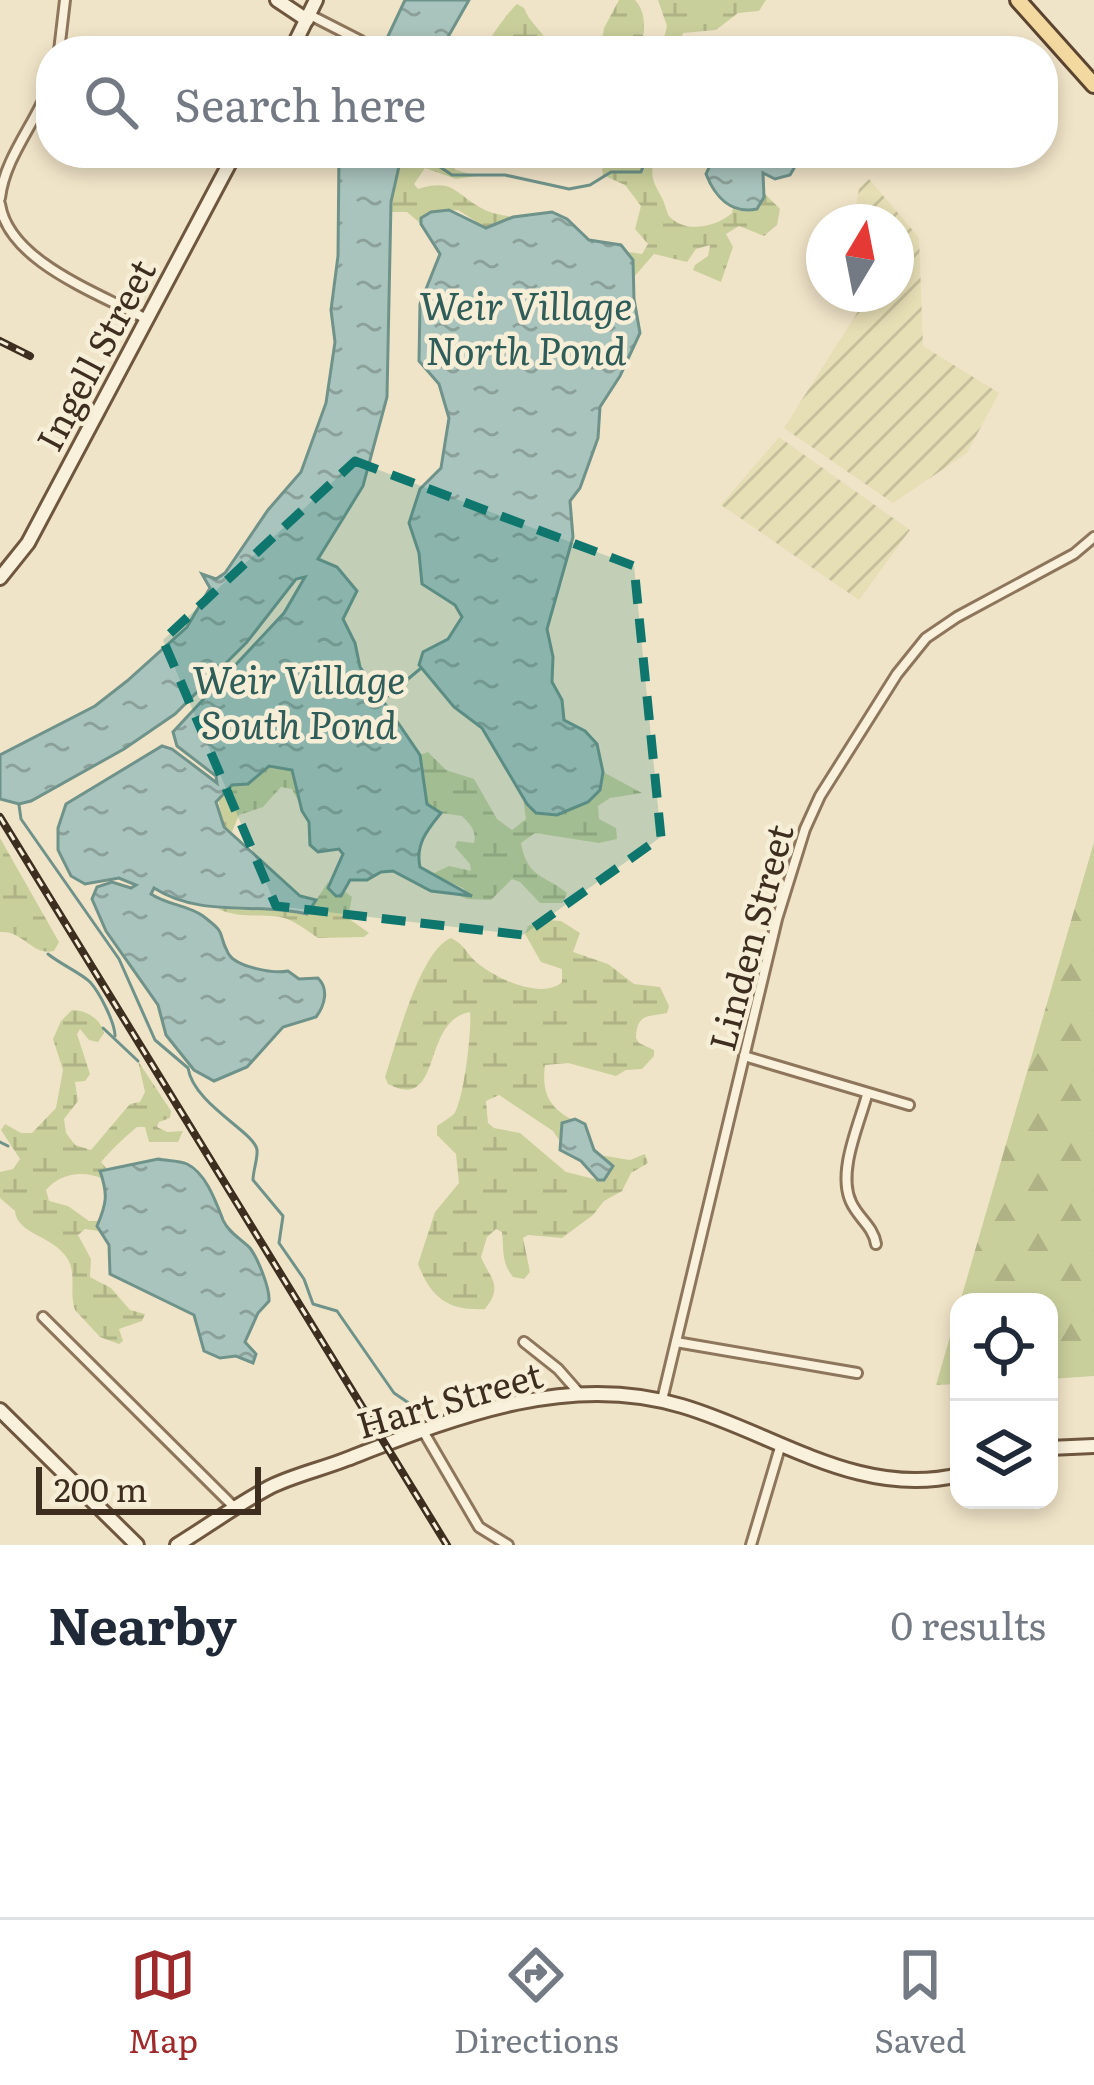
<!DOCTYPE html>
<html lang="en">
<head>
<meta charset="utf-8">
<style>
  :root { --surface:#fff; --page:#f6f6f7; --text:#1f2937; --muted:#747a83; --line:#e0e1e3; --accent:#9e2a2b }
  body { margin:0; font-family:Literata,serif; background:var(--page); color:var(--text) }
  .controls { position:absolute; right:36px; bottom:36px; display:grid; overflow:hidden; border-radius:24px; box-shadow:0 6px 18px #0003 }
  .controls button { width:108px; height:108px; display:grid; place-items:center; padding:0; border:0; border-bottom:3px solid var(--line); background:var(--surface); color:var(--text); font:60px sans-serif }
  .compass { position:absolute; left:806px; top:204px; width:108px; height:108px; border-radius:50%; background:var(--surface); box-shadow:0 6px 18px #0003; rotate:10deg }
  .scale { position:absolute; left:36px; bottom:30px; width:225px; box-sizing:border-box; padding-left:12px; border:6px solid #3d2e20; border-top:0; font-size:33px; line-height:42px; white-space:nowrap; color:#3d2e20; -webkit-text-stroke:9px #f7eed8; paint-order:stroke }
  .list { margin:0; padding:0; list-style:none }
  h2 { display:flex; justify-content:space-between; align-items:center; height:156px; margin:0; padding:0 48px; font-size:51px }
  h2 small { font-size:39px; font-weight:400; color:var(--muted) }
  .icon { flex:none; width:66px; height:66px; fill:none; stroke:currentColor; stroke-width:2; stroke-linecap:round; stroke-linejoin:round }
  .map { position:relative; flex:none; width:1094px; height:1545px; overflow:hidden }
  .search { position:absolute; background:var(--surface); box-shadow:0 6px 18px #0003; left:36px; right:36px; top:36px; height:132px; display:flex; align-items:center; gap:30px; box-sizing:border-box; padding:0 42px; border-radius:48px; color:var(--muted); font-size:45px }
  .sheet { height:372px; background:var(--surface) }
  nav { display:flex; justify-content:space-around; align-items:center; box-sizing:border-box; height:168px; border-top:3px solid var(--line); background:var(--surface); font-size:33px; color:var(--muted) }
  nav a { display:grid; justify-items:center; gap:6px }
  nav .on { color:var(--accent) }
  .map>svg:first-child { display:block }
  .farmland { fill:url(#farmland-furrows) }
  .forest { fill:url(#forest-firs) }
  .wetland { fill:url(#wetland-marsh) }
  .water { fill:url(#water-ripples); stroke:#6f938a; stroke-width:3 }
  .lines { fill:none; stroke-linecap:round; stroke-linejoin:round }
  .stream { stroke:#6f938a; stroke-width:3 }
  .street-casing { stroke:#8d765c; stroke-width:14 }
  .secondary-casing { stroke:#6f573f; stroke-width:18 }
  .primary-casing { stroke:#5b4430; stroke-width:20 }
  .street { stroke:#faf1dc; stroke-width:8 }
  .secondary { stroke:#faf1dc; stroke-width:12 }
  .primary { stroke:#f3d9a0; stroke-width:14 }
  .rail-casing { stroke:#3d2e20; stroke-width:8 }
  .rail { stroke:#f7eed8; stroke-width:3; stroke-dasharray:9; stroke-linecap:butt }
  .marked { fill:#0f766e; fill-opacity:0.2; stroke:#0f766e; stroke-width:9; stroke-dasharray:24 15; stroke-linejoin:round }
  .labels { text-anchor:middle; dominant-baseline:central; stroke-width:9; stroke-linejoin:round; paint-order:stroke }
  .street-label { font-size:36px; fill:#3d2e20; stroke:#f7eed8 }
  .water-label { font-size:39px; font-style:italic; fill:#2f5d5a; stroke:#f7eed8 }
</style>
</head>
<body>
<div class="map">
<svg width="1094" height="1545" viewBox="0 0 1094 1545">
  <defs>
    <pattern id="farmland-furrows" width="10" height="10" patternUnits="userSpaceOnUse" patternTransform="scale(3)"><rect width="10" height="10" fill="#e6deb5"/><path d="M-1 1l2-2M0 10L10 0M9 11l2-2" fill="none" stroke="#c6bf9b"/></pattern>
    <pattern id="forest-firs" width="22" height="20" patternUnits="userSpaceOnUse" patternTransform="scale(3)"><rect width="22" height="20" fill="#c9cf9b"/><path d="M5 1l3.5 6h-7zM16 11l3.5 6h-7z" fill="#aeb285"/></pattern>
    <pattern id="wetland-marsh" width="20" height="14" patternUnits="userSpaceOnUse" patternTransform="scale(3)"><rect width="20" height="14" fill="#c9cf9b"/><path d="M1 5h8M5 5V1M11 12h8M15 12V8" fill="none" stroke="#aeb285"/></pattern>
    <pattern id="water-ripples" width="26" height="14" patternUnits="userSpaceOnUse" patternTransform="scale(3)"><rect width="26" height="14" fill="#a9c4bc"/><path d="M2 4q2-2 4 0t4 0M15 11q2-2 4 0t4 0" fill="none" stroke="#8ba098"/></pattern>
  </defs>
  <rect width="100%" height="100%" fill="#f0e4c8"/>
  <g class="farmland">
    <polygon points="869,179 919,238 923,346 999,393 967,453 893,503 784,428 857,313 865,294 896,294 896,222 853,222 859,189"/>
    <polygon points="779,437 910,530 859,600 721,505"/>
  </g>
  <g class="forest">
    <polygon points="1094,842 1094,1376 1049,1379 1049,1302 960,1302"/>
    <polygon points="959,1306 959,1384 936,1385"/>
  </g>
  <g class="wetland">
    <path d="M619,0H635C648,14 644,34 640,51H600L604,28Z"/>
    <polygon points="658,0 766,0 759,11 738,13 716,30 683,33 679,46 691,51 661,51 667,26"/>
    <path d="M517,4L524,8C531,26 546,32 551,51H484C486,42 509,11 517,4Z"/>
    <path d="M402,153H440L456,170L477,176L456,179L425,168L414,184L418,189C455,178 454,194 483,209C492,214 503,215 513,217L486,228L458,210L425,214L421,224L407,212H390Z"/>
    <path d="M632,153H658C648,172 652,180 662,198C664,201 667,213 669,216C685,234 716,227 732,213L733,207L739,210L764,197L763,192L780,209L777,225L764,236L739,226L726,234L733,247L721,282L693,270L695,265L708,256L710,245L696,249L687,262L654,254L633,278V260L629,252L642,254L648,244L635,229L641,206L625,185L603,175L602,169L613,160L637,167L639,161Z"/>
    <path d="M428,752L446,770L474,779L497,819L512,830L526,819L523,798L527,804C557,812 600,816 603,772L642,793L610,798L598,806L599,819L616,828L617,839L599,843L535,833L521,843C528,880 545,874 567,893L563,903H540L520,882L512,879L491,900L467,899L453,893L469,895L463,888L432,874L449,866L471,871L470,864L455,847L457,841L474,843C477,831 470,824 462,816L441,813L427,804L420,755Z"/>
    <path d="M277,765C298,768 298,782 299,802L292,789L281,787L263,807L239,815L232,832L224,827L218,799L232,785L241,786L265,768Z"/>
    <path d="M0,838L59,942L54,951C32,956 23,930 0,932Z"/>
    <path d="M328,882V888L341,896L344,891L352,897L348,918L369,933L364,937L318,938C303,928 290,916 271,916C251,915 237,917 218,909L263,906L307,914Z"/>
    <path d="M547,920L561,921L580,933L573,952L608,964L634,984L660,987L669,1006L667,1013C648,1017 637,1013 636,1038L639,1043L654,1050V1056L642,1069L626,1070L616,1076L568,1063L545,1065C542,1091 547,1106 571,1119L565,1120L559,1140L553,1131L499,1095L486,1101L488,1123L494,1128L520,1133L566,1172L598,1180L609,1163L599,1155L630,1160L645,1154L648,1163L631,1173L622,1191L604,1201L593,1215L562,1238L528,1235L523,1238L530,1272L524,1279L513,1277C501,1262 504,1250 502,1232L496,1229L487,1237L481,1257C490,1279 504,1285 485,1309C448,1311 431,1298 418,1264L435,1212L459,1183L456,1154L437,1135V1126C439,1125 453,1115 454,1114C464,1100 472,1028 470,1012C420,1021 444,1113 388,1084L385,1077C396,1044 420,950 451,938C463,944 464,949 472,958C490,977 542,1001 562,982V969L541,962L525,934L528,926Z"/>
    <path d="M72,1010C86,1010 101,1019 104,1033L98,1042L89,1040L80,1029L77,1034L90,1074L85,1081L75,1082L78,1101L64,1119L66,1133L75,1145L91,1150L130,1104L140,1102L145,1092L138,1061L171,1111L170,1118L159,1122L157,1127L167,1132L183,1131L178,1142H149L145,1127H137C125,1137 111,1150 101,1162L106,1168L100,1174L103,1179C84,1170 60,1173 46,1190L49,1201L68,1206L89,1221H99V1231L85,1229L78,1235L91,1259L90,1277L111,1288L130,1310L145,1314L142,1321L119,1329L123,1341L119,1344L100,1337L75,1310C68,1290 79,1271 64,1254C48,1235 17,1233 15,1211L0,1198V1172L13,1169L20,1159L1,1130L5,1124L21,1133H32L56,1108L63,1070L53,1039L61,1021Z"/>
  </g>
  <g class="water">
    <polygon points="405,0 469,0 440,51 381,51"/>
    <path d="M339,153H402L391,202L387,397L363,486L318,559L337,567L357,591L343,619L355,643L360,667L420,755L427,804L441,813C428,829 415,844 420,867L472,896L431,891L393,871L381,872L367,880H350L341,896H336L328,888L343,854L339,849L318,852L310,845L309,822L302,811L292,770L269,766L248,784L232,785L216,802L224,827L300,896L316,900L307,914C256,902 201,918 154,888L151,894C167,905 188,905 203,916C229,936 216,930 228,953C235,967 274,974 288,971L299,979L318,978C329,989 325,1005 316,1017L283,1027L247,1067L214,1081L194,1070L166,1035L158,1005L106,931L92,899L97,887L112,882L131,888L136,885L119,878L85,884L71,876L58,850V828L66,804L162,746L172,749L217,783L216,776L177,746L173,732L284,613L305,577L296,579L247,642L175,714L124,749L31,801L19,804L0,799V755L95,706L127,681L187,627L210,588L202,574L216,579L225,573L268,510L301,472L326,403L335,342L331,310L338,256Z"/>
    <path d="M710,153H803L790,175L775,179L763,173L764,197L757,209C731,214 715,197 706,174L713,159Z"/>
    <polygon points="449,210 486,228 513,217 552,212 567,219 589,240 621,245 633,260 634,299 640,333 620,376 600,407 598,438 580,488 570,501 573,537 547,629 553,657 552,682 562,700 564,720 585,731 597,744 603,772 600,790 588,802 557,815 536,813 527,804 482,728 454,707 419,665 423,652 448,639 462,617 455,605 422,584 419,553 409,523 420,489 441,468 449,418 439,384 419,361 420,304 440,254 421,224 421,218 431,212"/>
    <polygon points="575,1119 585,1124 594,1150 613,1166 604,1180 598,1180 581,1161 560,1150 562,1123"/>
    <path d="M158,1159C167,1161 178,1160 187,1164C206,1173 216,1202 223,1220C228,1232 241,1239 250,1248C258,1259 270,1288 269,1301L258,1313L245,1342L256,1354L253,1363L236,1356L220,1358L204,1351L194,1315L110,1274L109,1245L97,1226C107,1203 108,1194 100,1171Z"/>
  </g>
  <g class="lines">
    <g class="stream">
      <polyline points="401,153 425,157 452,175 505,175 569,189 590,185 611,172 641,172 648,153"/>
      <polyline points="384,699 420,669"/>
      <path d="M19,805L21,819L119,959L155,1040L188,1068C194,1105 255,1132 257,1150C258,1158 253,1171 253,1180L283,1216L279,1243L304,1279L313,1304L337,1311L394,1393L419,1410"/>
      <path d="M48,954C60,964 81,973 90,982C100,993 115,1023 115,1036"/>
      <polyline points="103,1028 138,1061"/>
      <polyline points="0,1142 8,1146"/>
    </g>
    <defs>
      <g id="street">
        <polyline points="310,15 361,41"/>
        <polyline points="59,51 65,0"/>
        <path d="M0,198C5,156 37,122 51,82"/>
        <path d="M0,204C9,262 99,293 146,319"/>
        <polyline points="744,1056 909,1105"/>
        <path d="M867,1095C859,1125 837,1172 851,1202C858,1218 873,1226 876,1244"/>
        <polyline points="43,1317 235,1508"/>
        <polyline points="524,1342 558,1369 580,1394"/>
        <polyline points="676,1342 857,1373"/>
        <polyline points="662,1400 777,919 805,829 820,796 897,674 926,638 957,617 1074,554 1094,537"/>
        <polyline points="423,1431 479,1527 508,1545"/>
        <polyline points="751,1545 781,1444"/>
      </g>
      <g id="secondary">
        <polyline points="277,0 307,20"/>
        <polyline points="291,51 316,0"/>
        <polyline points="0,578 28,543 235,153"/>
        <polyline points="0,1410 137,1545"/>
        <polyline points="1049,1448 1094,1446"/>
        <path d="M177,1545C208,1526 238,1504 270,1487C294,1475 322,1469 347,1459C453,1418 567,1371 682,1406C774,1433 859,1499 959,1475"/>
      </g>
      <polyline id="primary" points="1018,0 1094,85"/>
    </defs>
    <use href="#street" class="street-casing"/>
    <use href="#secondary" class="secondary-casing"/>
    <use href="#primary" class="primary-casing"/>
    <use href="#street" class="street"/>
    <use href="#secondary" class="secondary"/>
    <use href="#primary" class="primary"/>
    <defs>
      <g id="rail">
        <polyline points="0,341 30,356"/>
        <polyline points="0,817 447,1545"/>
      </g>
    </defs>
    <use href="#rail" class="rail-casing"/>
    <use href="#rail" class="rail"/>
  </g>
  <path class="marked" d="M355,461L634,566L661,837L523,935L276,906L163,640Z"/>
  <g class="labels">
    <g class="street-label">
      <text transform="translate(94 354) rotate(-62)">Ingell Street</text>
      <text transform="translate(749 937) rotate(-75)">Linden Street</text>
      <text transform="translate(449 1398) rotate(-16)">Hart Street</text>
    </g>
    <g class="water-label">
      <text x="526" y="303">Weir Village<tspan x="526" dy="45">North Pond</tspan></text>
      <text x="299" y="677">Weir Village<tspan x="299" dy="45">South Pond</tspan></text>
    </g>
  </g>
</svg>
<div class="controls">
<button><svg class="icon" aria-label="locate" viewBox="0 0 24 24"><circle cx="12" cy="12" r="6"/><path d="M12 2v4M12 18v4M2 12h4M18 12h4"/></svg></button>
<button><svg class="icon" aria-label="layers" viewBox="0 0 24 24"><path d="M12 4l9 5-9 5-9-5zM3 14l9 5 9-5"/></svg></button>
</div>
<svg class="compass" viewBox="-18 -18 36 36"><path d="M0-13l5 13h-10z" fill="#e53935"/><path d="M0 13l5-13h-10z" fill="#747a83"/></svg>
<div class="scale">200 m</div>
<div class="search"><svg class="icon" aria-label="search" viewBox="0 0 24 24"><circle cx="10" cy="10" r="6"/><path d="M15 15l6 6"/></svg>Search here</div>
</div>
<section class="sheet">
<h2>Nearby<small>0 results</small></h2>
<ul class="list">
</ul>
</section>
<nav>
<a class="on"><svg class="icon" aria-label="map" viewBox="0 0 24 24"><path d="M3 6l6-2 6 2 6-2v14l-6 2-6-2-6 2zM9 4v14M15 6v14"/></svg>Map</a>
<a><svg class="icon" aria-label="directions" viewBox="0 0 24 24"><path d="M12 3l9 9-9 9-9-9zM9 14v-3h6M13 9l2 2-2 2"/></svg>Directions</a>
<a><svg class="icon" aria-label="saved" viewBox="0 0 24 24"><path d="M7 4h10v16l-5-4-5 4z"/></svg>Saved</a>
</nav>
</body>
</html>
